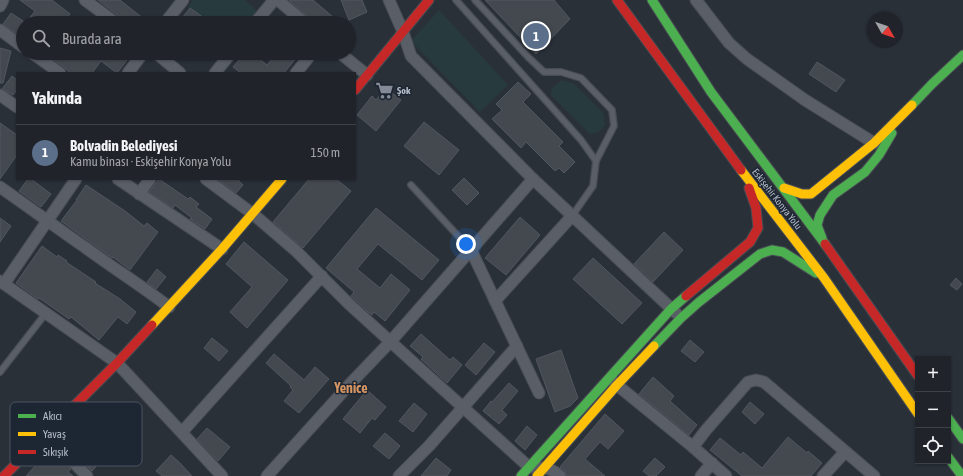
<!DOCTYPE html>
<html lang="tr">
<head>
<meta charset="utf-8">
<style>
  :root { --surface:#20242a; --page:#282c32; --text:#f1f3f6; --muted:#a2a4a8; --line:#3d4147; --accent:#8c9099 }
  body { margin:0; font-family:"Asap Condensed",sans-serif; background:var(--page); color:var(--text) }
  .controls { position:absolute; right:12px; bottom:12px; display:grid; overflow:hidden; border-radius:0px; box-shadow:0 1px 3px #0004 }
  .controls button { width:36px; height:36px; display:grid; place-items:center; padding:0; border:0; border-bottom:1px solid var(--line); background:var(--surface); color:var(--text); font:20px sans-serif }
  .compass { position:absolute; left:867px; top:12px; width:36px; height:36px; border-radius:50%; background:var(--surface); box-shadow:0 1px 3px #0004; rotate:130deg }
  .you { position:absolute; left:466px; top:244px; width:14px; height:14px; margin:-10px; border:3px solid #fff; border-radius:50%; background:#1a73e8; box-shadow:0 0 0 6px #1a73e833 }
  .badge { display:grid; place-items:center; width:26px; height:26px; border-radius:50%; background:var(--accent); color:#fff; font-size:13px; font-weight:700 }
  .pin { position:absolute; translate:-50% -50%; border:2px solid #fff; box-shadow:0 1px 4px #0006 }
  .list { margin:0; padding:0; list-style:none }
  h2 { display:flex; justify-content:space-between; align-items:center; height:52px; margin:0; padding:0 16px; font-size:17px }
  h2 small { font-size:13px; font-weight:400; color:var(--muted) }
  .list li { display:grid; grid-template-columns:26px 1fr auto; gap:12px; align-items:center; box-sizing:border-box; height:56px; padding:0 16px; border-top:1px solid var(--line) }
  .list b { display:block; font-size:15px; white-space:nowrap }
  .list p { margin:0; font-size:13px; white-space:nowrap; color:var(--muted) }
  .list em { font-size:13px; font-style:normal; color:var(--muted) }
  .icon { flex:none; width:22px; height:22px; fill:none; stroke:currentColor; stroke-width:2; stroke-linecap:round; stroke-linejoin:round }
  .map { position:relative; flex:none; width:963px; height:476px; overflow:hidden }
  .search { position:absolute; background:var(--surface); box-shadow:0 1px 3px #0004; left:16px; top:16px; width:340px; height:44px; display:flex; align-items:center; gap:10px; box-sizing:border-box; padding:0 14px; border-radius:22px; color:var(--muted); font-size:15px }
  .panel { position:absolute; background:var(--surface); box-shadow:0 1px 3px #0004; left:16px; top:72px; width:340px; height:108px; border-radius:0px }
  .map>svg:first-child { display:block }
  .green { fill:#273a3e }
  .building { fill:#444950; stroke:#52575f }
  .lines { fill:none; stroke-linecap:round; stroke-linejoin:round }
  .lane-casing { stroke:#484c53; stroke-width:8 }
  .street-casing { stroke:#484c53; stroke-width:13 }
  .fast-casing { stroke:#484c53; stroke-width:11 }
  .slow-casing { stroke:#484c53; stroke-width:11 }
  .jam-casing { stroke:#484c53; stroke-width:11 }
  .lane { stroke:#5a5e66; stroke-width:5.5 }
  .street { stroke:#5a5e66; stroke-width:11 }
  .fast { stroke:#4caf50; stroke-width:9 }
  .slow { stroke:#ffc107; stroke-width:9 }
  .jam { stroke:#c62828; stroke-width:9 }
  .labels { text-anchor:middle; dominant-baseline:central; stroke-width:3; stroke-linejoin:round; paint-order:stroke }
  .poi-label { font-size:10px; font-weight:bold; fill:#b4bcc9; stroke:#1d2633; text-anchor:start }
  .street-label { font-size:10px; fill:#b4bcc9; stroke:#1d2633 }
  .district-label { font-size:14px; font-weight:bold; fill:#d59563; stroke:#1d2633 }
  .key { fill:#1d2633; stroke:#4a5360; stroke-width:1 }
  .key-label { font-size:11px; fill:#b4bcc9 }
</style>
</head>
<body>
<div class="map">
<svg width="963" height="476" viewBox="0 0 963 476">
  <rect width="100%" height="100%" fill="#2a3038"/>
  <g class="green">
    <polygon points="193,0 245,0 257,11 247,23 207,23 188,7"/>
    <polygon points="439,10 508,85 480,112 411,41"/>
    <polygon points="562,80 574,84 603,113 605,125 599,132 590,134 551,95 552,88"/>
  </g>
  <g class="building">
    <polygon points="20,0 52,0 70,14 63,23 26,23 35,11"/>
    <polygon points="98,0 120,0 149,23 124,23 120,17"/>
    <polygon points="289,0 313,0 340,23 315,23"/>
    <polygon points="341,0 362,0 367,12 349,20"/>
    <polygon points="485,0 554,0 570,19 536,54"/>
    <polygon points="190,8 204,18 199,23 178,23"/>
    <polygon points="11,13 23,21 23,38 3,24"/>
    <polygon points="0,48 11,51 3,83 0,83"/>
    <polygon points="44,53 118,53 127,60 117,73 101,61 92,73 70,73 64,67"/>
    <polygon points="245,53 252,53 267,65 277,53 300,53 284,73 241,73 233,67"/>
    <polygon points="817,62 845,80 836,92 809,74"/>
    <polygon points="12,76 17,80 17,90 13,95 2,89"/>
    <polygon points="518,82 531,94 523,102 563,142 559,146 575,162 564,173 559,168 555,171 526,142 521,148 492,119 502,110 496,104"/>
    <polygon points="386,88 401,100 376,131 357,115 372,96 376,100"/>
    <polygon points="424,122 459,150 439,175 404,146"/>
    <polygon points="0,123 17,135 17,155 0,179"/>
    <polygon points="464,178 479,193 467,205 452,190"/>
    <polygon points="28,179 31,179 51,194 41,207 19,191"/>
    <polygon points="159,179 188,199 190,197 199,204 196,207 212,219 205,229 190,219 192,218 175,205 173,208 149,192"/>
    <polygon points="218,179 237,179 243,185 236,193"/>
    <polygon points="309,179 336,179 351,191 303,248 273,222"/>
    <polygon points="86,185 125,211 144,226 147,223 158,232 130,270 113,257 112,258 61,221 77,200 76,200"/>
    <polygon points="376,208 439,260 422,280 378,244 357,269 380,288 391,274 410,290 385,321 374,312 372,315 368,312 351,296 354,292 326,268"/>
    <polygon points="520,217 540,235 506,275 485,258"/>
    <polygon points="0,218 11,226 0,242"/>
    <polygon points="664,232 683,250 653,282 634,264"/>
    <polygon points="244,242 288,280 247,328 230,312 252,287 226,264"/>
    <polygon points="42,246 57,257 58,255 67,261 66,262 96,282 95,283 120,299 136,312 127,324 118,317 99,340 71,317 69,319 39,298 38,299 16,283"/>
    <polygon points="593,258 642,303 622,324 573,279"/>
    <polygon points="157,269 166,277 156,289 147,282"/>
    <polygon points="956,278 962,284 957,290 950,285"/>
    <polygon points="421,334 450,360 453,357 462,365 447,383 421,359 423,357 410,346"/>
    <polygon points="212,338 228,351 219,361 204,348"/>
    <polygon points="690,340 704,352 695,362 681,351"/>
    <polygon points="484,343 495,352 476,375 465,365"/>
    <polygon points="561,350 578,398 570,406 555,412 536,359"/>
    <polygon points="274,354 304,380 315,367 329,379 299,413 284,401 293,390 290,387 291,386 266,363"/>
    <polygon points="653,377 674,396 670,401 697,425 689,435 639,394"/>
    <polygon points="509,383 518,391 502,410 507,415 499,424 483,411 491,401 492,402"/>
    <polygon points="367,390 386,407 375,420 372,418 360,433 343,419"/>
    <polygon points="750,402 764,414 755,424 742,412"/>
    <polygon points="414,403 427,414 413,432 399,421"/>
    <polygon points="102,410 112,419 95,438 110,451 92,471 61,439 78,421 85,428"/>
    <polygon points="605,414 624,431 608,449 600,442 585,459 605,476 567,476 565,471 560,467"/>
    <polygon points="527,426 537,435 525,450 515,441"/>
    <polygon points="207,428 230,447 218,461 197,439"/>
    <polygon points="385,433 400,446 389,459 373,446"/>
    <polygon points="788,437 807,453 808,451 822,463 811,476 742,476 710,450 720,438 741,455 743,452 762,468"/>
    <polygon points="47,453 51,456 53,454 59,460 60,459 71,469 68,472 73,476 26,476"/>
    <polygon points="171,455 179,462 192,476 162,476 156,471"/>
    <polygon points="436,458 451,470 447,476 421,476"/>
    <polygon points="655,458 665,467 656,476 649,476 643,471"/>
  </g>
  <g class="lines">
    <defs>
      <g id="lane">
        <polyline points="456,0 581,140 596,161"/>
        <polyline points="475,0 528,57 544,72 561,72 581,78 612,110 614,126 596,161 593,186 572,216"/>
        <polyline points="411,185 471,250"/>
        <polyline points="0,372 46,313"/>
      </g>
      <g id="street">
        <polyline points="85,0 116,23"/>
        <polyline points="278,0 305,23"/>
        <polyline points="389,0 403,32 411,56 533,179 676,313"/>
        <polyline points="696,0 729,43 747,59 805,100 874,143"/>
        <polyline points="0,6 3,0"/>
        <polyline points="165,23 183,0"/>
        <polyline points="255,23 274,0"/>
        <polyline points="0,30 23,47"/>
        <polyline points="32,53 60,73"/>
        <polyline points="156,53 180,73"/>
        <polyline points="340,53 367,75"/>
        <polyline points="128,73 143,53"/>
        <polyline points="215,73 231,53"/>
        <polyline points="296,73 312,53"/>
        <polyline points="0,95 17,107"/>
        <polyline points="118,179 222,249"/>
        <path d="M206,179L253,214L295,250L349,304L425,373L529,467C542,468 551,467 560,476"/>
        <path d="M0,187C29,207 57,228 86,248C113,268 142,286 169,307"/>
        <polyline points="139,194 150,179"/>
        <polyline points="471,250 539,393"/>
        <polyline points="0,281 117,363 222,476"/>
        <polyline points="4,284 76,179"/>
        <polyline points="495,301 572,216"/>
        <polyline points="612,380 617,385 693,447 726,476"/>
        <polyline points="182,432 322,276"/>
        <polyline points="46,434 87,476"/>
        <polyline points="693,447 706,430 748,382 756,380 764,382 874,476"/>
        <polyline points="267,476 349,385 391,341 533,179"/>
        <polyline points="399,476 429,446 517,346"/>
        <polyline points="701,476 712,463"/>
        <polyline points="823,476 845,452"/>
      </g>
      <g id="fast">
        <polyline points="652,0 711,92 825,244"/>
        <polyline points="912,105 932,84 963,55"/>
        <polyline points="822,238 817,225 820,215 833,195 865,172 879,155 892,133"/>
        <polyline points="654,346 681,318 699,302 760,254 772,250 783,252 816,273"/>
        <polyline points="948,418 963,439"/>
        <polyline points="948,457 962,476"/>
        <polyline points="521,476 671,309 686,296"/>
      </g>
      <g id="slow">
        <polyline points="741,170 824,278 918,414"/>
        <polyline points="784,188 802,194 811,194 874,143 912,105"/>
        <polyline points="152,325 222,249 282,179"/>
        <polyline points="537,476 617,385 654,346"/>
      </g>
      <g id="jam">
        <polyline points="617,0 741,170"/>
        <polyline points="355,90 429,0"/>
        <polyline points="825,244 918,376"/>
        <polyline points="686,296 750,242 758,228 756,208 749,188"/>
        <polyline points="4,476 117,363 152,325"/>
      </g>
    </defs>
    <use href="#lane" class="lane-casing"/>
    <use href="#street" class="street-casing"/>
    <use href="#fast" class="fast-casing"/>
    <use href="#slow" class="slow-casing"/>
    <use href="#jam" class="jam-casing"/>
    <use href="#lane" class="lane"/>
    <use href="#street" class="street"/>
    <use href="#fast" class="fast"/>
    <use href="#slow" class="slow"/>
    <use href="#jam" class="jam"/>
  </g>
  <defs>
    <symbol id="supermarket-bare" viewBox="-9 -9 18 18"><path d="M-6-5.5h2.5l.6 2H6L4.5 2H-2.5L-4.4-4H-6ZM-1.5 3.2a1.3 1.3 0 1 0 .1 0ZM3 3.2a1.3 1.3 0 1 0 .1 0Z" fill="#848b96" stroke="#1d2633" stroke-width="2.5" paint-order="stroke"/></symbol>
  </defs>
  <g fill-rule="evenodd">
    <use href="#supermarket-bare" x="372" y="78" width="25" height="25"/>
  </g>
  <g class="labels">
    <g class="poi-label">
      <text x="397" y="90">Şok</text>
    </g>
    <g class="street-label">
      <text transform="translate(777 199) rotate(52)">Eskişehir Konya Yolu</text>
    </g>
    <g class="district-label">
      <text x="351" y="388">Yenice</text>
    </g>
  </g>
  <rect x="10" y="402" width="132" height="64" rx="6" class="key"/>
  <rect x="18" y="414" width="18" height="4" fill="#4caf50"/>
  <rect x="18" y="432" width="18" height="4" fill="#ffc107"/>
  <rect x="18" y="450" width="18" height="4" fill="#c62828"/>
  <g class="key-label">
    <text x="43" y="420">Akıcı</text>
    <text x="43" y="438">Yavaş</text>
    <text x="43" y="456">Sıkışık</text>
  </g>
</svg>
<div class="controls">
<button>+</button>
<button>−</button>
<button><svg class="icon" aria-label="locate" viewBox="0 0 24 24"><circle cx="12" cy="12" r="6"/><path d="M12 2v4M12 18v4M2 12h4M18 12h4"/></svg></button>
</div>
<svg class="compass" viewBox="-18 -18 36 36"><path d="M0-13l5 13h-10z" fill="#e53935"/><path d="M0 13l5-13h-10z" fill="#a2a4a8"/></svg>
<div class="you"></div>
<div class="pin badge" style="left:536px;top:36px;background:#5c6f8a">1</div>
<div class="search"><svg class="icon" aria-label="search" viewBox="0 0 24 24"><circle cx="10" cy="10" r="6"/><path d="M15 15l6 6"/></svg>Burada ara</div>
<section class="panel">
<h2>Yakında<small></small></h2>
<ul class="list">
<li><span class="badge" style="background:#5c6f8a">1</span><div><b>Bolvadin Belediyesi</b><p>Kamu binası · Eskişehir Konya Yolu</p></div><em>150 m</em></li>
</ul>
</section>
</div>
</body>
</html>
